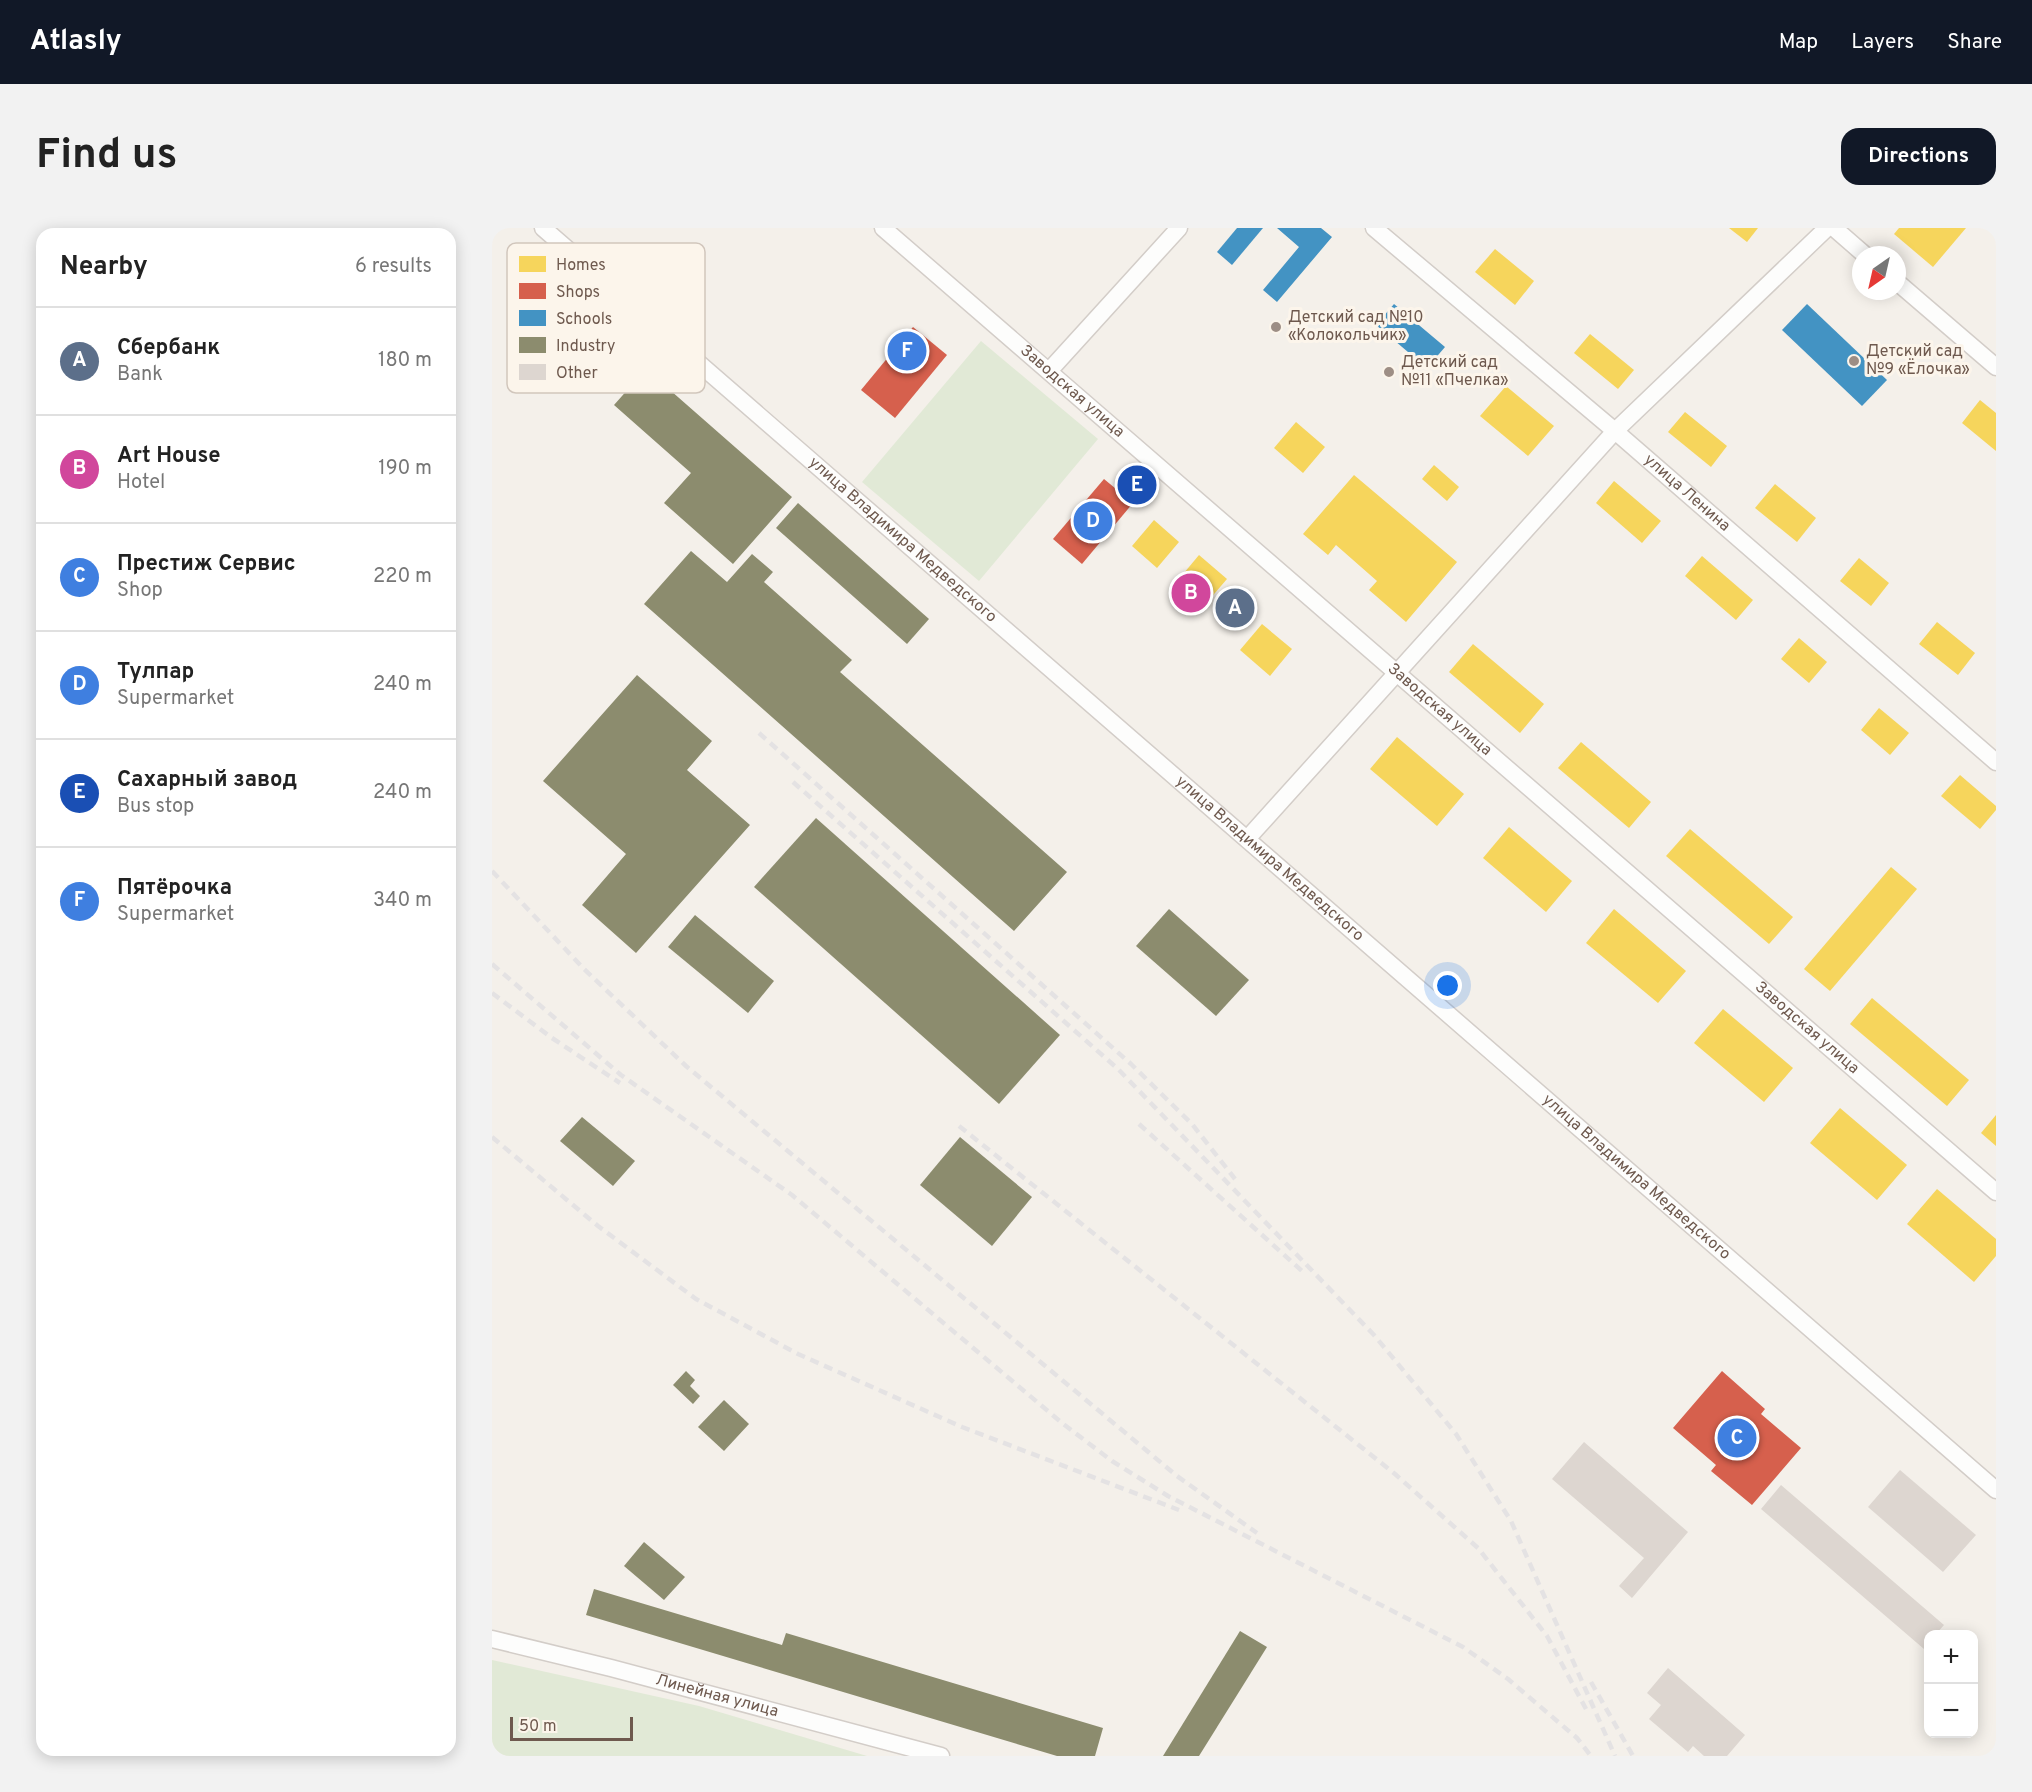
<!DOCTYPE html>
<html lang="en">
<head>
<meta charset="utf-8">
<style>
  :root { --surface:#fff; --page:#f2f2f2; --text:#222; --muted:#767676; --line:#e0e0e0; --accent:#111827 }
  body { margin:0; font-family:Overpass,sans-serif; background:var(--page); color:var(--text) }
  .controls { position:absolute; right:18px; bottom:18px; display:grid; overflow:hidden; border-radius:12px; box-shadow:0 3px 15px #0003 }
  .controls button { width:54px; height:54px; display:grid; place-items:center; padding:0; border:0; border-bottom:2px solid var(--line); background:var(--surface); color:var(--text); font:30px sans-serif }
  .compass { position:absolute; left:1360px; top:18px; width:54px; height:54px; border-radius:50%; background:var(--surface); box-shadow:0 3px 15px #0003; rotate:214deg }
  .scale { position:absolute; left:18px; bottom:15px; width:123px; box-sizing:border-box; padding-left:6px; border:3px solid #6e594e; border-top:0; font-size:16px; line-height:21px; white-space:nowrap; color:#6e594e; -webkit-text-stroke:4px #fcf5eb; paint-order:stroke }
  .you { position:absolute; left:956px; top:758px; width:21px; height:21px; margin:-15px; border:4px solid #fff; border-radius:50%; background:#1a73e8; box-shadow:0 0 0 9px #1a73e833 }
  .badge { display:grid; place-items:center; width:39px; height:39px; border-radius:50%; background:var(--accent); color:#fff; font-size:20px; font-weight:700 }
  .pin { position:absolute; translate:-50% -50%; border:3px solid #fff; box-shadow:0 2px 6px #0006 }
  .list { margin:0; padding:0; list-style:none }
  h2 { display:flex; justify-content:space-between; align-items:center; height:78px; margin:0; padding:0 24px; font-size:26px }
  h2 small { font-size:20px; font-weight:400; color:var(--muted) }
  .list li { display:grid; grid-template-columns:39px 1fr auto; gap:18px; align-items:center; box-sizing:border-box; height:108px; padding:0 24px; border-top:2px solid var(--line) }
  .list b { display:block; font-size:22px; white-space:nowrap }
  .list p { margin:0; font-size:20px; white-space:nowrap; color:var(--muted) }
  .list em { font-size:20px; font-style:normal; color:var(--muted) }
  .map { position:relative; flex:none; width:1504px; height:1528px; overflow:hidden; border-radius:18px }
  header { display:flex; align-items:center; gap:36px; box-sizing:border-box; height:84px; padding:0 30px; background:var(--accent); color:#fff }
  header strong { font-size:28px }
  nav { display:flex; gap:33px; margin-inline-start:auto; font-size:21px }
  .intro { display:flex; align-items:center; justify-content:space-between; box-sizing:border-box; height:144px; padding:0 36px }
  h1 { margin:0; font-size:42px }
  .button { padding:15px 27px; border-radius:18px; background:var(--accent); color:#fff; font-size:21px; font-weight:700 }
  main { display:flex; gap:36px; padding:0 36px }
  aside { flex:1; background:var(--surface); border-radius:18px; box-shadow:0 3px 15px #0003 }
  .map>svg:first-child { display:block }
  .green { fill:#e1e9d6 }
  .homes { fill:#f6d55c }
  .shops { fill:#d6604d }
  .schools { fill:#4393c3 }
  .industry { fill:#8c8c6e }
  .building { fill:#ddd6d0 }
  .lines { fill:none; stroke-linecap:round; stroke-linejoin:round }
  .minor-casing { stroke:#d3cdc8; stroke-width:19 }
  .minor { stroke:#fdfdfc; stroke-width:16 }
  .rail { stroke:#e4e2e3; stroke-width:4.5; stroke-dasharray:9 6; stroke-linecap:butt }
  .poi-dot { fill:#9d8e85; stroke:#fcf5eb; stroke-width:2 }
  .labels { text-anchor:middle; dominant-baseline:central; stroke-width:6; stroke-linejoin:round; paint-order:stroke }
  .poi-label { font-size:16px; fill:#6e594e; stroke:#fcf5eb; text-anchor:start }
  .street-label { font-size:16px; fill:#6e594e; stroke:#fcf5eb }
  .key { fill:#fcf5eb; stroke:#d1c6bc; stroke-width:1.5 }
  .key-label { font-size:16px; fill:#6e594e }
</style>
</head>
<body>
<header>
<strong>Atlasly</strong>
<nav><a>Map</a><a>Layers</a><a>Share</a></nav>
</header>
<div class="intro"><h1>Find us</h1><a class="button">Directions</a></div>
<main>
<aside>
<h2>Nearby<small>6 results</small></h2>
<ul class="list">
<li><span class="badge" style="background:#5c6f8a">A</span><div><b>Сбербанк</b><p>Bank</p></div><em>180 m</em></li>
<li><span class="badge" style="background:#d1479c">B</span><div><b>Art House</b><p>Hotel</p></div><em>190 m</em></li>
<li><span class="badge" style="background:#3f7fe0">C</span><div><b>Престиж Сервис</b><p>Shop</p></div><em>220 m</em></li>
<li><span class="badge" style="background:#3f7fe0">D</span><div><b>Тулпар</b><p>Supermarket</p></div><em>240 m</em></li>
<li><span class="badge" style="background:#1a4fb4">E</span><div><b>Сахарный завод</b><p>Bus stop</p></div><em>240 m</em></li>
<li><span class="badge" style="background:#3f7fe0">F</span><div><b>Пятёрочка</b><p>Supermarket</p></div><em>340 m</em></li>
</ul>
</aside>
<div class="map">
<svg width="1504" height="1528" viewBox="0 0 1504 1528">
  <rect width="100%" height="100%" fill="#f4f0ea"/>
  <g class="green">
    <polygon points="489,113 606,211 487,353 370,254"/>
    <polygon points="0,1432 207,1478 375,1528 0,1528"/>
  </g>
  <g class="homes">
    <polygon points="1237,0 1266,0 1255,14"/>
    <polygon points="1407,0 1474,0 1441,39 1402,6"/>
    <polygon points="1003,21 1042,53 1023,77 983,44"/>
    <polygon points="1098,106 1142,142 1126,161 1082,125"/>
    <polygon points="1014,158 1062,198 1036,228 988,188"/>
    <polygon points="1488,172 1504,185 1504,223 1470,195"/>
    <polygon points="1193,184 1235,218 1219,239 1176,204"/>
    <polygon points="804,194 833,219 811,245 782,220"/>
    <polygon points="942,237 967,259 955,273 930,251"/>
    <polygon points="862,247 965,334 914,394 877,362 885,353 844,317 836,327 811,306"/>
    <polygon points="1122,253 1169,293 1150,315 1104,275"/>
    <polygon points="1283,256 1324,290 1305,314 1263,280"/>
    <polygon points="662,292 687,314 665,340 640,318"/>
    <polygon points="707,327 735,351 704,387 677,363"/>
    <polygon points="1210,328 1261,372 1244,392 1193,348"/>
    <polygon points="1367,330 1397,355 1379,378 1348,353"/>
    <polygon points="1445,394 1483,425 1466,447 1427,416"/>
    <polygon points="770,396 800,421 778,448 748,422"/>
    <polygon points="1307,410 1335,434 1317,455 1289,431"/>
    <polygon points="981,416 1052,476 1028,505 957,444"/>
    <polygon points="1387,480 1417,505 1398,527 1369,502"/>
    <polygon points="905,509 972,566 945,598 878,541"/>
    <polygon points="1089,514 1159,574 1137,600 1066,540"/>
    <polygon points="1468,547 1504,578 1504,582 1488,601 1449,568"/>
    <polygon points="1017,599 1080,653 1054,684 991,630"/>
    <polygon points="1198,601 1301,689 1277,716 1174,628"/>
    <polygon points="1399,639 1425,661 1338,763 1312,741"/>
    <polygon points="1122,681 1194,743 1166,775 1094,715"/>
    <polygon points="1380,770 1477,852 1455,878 1358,796"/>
    <polygon points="1231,781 1301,840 1272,874 1202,815"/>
    <polygon points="1348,880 1415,937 1385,972 1318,915"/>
    <polygon points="1504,887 1504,918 1489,905"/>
    <polygon points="1445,961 1504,1011 1504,1028 1482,1054 1415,996"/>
  </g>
  <g class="shops">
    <polygon points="421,99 455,127 403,190 369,162"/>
    <polygon points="612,251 641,275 590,336 561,311"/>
    <polygon points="741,359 763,379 745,400 722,381"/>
    <polygon points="1230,1143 1273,1181 1269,1186 1309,1220 1260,1277 1219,1243 1224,1237 1181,1200"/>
  </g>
  <g class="schools">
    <polygon points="745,0 771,0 740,37 725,24"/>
    <polygon points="785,0 829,0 840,9 785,74 771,62 807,19"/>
    <polygon points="902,76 953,119 935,140 884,97"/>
    <polygon points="1315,76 1395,152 1370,178 1290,102"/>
  </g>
  <g class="industry">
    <polygon points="154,141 300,269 241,336 172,275 199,245 122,177"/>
    <polygon points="306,275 437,391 415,416 284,300"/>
    <polygon points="199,323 235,354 260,326 281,344 272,354 360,432 348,444 575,644 522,703 152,376"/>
    <polygon points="145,447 220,513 195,542 258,597 144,725 90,677 134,626 51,553"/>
    <polygon points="324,590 568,807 507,876 262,659"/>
    <polygon points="677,681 757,752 724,788 644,718"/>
    <polygon points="203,687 282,753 256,785 176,719"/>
    <polygon points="90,889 143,933 121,958 68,913"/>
    <polygon points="468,909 540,969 500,1018 428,957"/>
    <polygon points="194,1143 203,1152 198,1158 208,1168 201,1176 181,1157"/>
    <polygon points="232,1172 257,1196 232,1223 206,1199"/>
    <polygon points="152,1314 193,1349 172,1372 132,1338"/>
    <polygon points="102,1361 290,1417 294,1405 611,1500 603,1528 565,1528 94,1387"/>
    <polygon points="748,1403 775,1419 707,1528 671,1528"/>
  </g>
  <g class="building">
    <polygon points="1092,1214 1196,1304 1140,1370 1127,1358 1152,1330 1060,1251"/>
    <polygon points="1408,1242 1484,1307 1451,1344 1376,1279"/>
    <polygon points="1289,1257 1452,1397 1444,1406 1436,1406 1436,1416 1432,1421 1269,1281"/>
    <polygon points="1176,1440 1253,1507 1235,1528 1212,1528 1201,1518 1196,1524 1157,1491 1169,1477 1155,1465"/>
  </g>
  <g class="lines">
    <defs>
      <g id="minor">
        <path id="s1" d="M51,0L1504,1262"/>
        <path id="s2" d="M391,0L1504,964"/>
        <path id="s3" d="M882,0L1123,203L1504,534"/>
        <polyline points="1342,0 1373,27"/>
        <polyline points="1405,54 1504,139"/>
        <polyline points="557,143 687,0"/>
        <polyline points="755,611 1123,203 1335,0"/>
        <path id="s4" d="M0,1411L119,1440L449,1528"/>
      </g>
    </defs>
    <use href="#minor" class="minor-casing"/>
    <use href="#minor" class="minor"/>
    <g class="rail">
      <polyline points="267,505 639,836 700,896 743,951"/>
      <polyline points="301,554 626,841 882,1107 964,1206 1019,1293 1123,1528"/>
      <polyline points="0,643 92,741 194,838 685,1248 765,1305"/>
      <polyline points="0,736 129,847 300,967 570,1195 620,1233 676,1268 971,1419 1016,1451 1085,1510 1099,1528"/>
      <polyline points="0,765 60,810 128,855"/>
      <polyline points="647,896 810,1043"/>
      <polyline points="467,898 903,1246 986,1320 1055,1408 1094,1481"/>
      <polyline points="0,909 106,998 204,1071 306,1126 470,1199 687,1282"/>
      <polyline points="1099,1454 1141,1528"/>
    </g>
  </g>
  <g class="poi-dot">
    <circle cx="784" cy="99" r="6"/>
    <circle cx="1362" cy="133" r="6"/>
    <circle cx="897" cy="144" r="6"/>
  </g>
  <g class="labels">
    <g class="poi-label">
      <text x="796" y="90">Детский сад №10<tspan x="796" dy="18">«Колокольчик»</tspan></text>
      <text x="1374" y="124">Детский сад<tspan x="1374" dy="18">№9 «Ёлочка»</tspan></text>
      <text x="909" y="135">Детский сад<tspan x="909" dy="18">№11 «Пчелка»</tspan></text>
    </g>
    <g class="street-label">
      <text stroke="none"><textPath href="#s2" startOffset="250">Заводская улица</textPath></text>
      <text stroke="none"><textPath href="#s3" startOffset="410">улица Ленина</textPath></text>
      <text stroke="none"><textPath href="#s1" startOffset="476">улица Владимира Медведского</textPath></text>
      <text stroke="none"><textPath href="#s2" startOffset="736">Заводская улица</textPath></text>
      <text stroke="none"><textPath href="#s1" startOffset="962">улица Владимира Медведского</textPath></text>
      <text stroke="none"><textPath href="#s2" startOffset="1222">Заводская улица</textPath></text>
      <text stroke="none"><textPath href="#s1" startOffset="1448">улица Владимира Медведского</textPath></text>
      <text stroke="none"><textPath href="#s4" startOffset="232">Линейная улица</textPath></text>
    </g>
  </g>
  <rect x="15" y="15" width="198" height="150" rx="9" class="key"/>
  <rect x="27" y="28" width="27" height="16" fill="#f6d55c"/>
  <rect x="27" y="55" width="27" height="16" fill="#d6604d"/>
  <rect x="27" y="82" width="27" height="16" fill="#4393c3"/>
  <rect x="27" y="109" width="27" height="16" fill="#8c8c6e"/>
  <rect x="27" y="136" width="27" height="16" fill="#ddd6d0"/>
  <g class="key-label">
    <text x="64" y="42">Homes</text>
    <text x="64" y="69">Shops</text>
    <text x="64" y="96">Schools</text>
    <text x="64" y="123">Industry</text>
    <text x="64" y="150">Other</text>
  </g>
</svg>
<div class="controls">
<button>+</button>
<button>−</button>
</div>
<svg class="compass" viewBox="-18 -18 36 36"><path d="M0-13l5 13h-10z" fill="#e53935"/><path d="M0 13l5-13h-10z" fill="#767676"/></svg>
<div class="scale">50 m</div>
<div class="you"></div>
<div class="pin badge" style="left:743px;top:380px;background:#5c6f8a">A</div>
<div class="pin badge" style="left:699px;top:365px;background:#d1479c">B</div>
<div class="pin badge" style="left:1245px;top:1210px;background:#3f7fe0">C</div>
<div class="pin badge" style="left:601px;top:293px;background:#3f7fe0">D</div>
<div class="pin badge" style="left:645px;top:257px;background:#1a4fb4">E</div>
<div class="pin badge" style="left:415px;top:123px;background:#3f7fe0">F</div>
</div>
</main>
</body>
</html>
